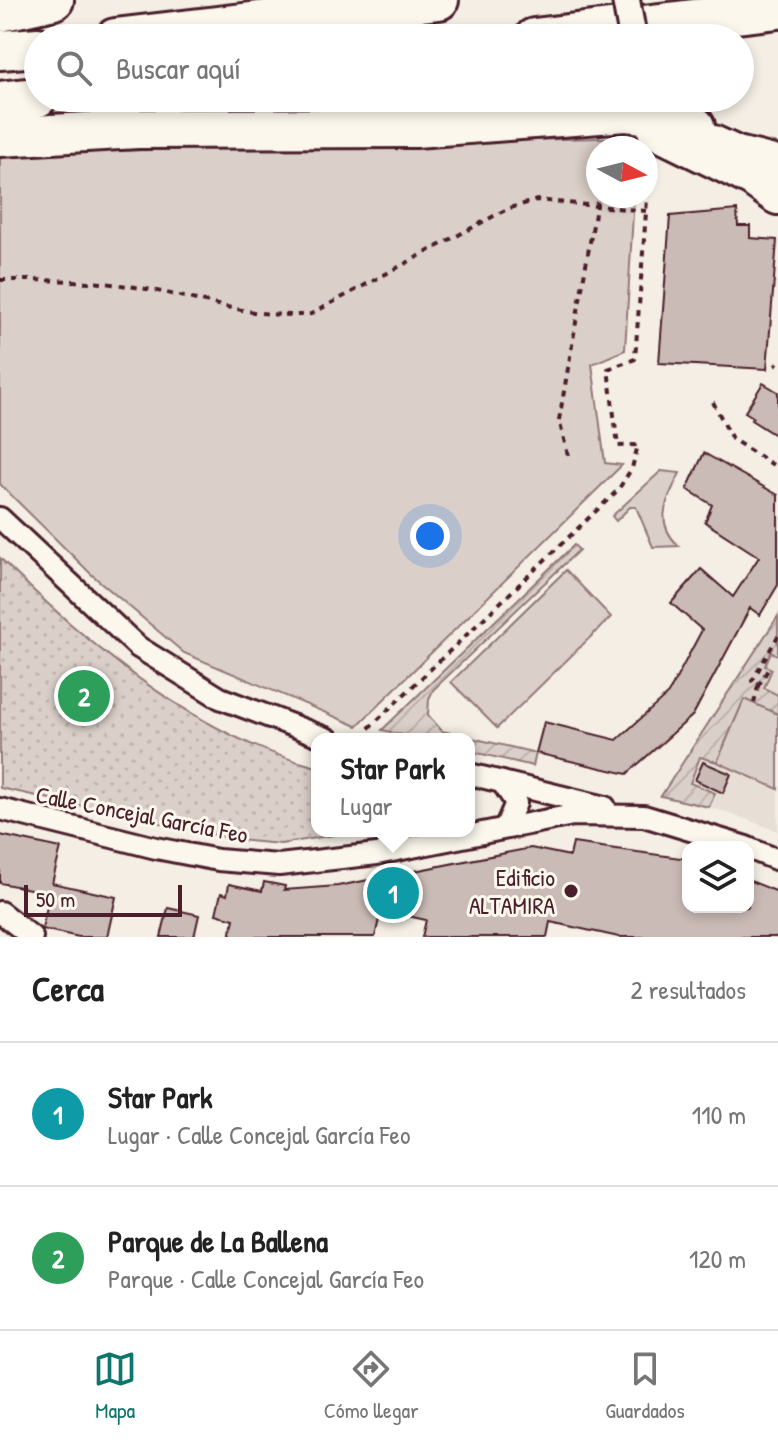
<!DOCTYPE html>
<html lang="es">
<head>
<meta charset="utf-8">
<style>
  :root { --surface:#fff; --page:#f6f6f6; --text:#222; --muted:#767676; --line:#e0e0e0; --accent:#0f766e }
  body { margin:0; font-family:"Patrick Hand",sans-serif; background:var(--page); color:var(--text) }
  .controls { position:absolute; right:24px; bottom:24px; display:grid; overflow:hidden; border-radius:16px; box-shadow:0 4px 12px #0003 }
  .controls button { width:72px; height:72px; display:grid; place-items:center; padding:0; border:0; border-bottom:2px solid var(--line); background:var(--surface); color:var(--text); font:40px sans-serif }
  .compass { position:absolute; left:586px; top:136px; width:72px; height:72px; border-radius:50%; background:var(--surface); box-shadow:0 4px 12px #0003; rotate:97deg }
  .scale { position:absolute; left:24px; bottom:20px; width:158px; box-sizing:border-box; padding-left:8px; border:4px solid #4a1f2b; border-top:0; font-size:22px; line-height:28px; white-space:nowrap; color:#4a1f2b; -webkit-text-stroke:6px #fbf7ec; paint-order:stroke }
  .you { position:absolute; left:430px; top:536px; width:28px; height:28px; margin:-20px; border:6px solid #fff; border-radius:50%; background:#1a73e8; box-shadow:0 0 0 12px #1a73e833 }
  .badge { display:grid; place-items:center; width:52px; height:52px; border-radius:50%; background:var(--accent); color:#fff; font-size:26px; font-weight:700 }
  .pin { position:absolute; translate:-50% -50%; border:4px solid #fff; box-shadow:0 2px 8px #0006 }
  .popup { position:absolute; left:311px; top:733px; width:164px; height:104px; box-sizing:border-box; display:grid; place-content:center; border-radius:16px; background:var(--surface); filter:drop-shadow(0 2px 6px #0005); font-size:26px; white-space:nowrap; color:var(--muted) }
  .popup b { font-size:30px; color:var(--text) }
  .popup::after { content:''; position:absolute; left:50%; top:100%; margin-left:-16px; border:16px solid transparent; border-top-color:var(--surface) }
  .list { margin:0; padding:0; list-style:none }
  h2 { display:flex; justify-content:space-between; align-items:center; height:104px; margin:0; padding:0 32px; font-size:34px }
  h2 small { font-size:26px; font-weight:400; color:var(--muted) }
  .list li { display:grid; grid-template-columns:52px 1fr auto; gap:24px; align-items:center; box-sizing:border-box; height:144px; padding:0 32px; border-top:2px solid var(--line) }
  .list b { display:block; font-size:30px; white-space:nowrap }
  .list p { margin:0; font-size:26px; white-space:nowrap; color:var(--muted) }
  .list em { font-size:26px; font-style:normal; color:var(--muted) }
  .icon { flex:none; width:44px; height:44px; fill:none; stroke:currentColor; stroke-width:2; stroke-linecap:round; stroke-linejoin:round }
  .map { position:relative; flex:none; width:778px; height:937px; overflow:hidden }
  .search { position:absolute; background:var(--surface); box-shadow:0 4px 12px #0003; left:24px; right:24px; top:24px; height:88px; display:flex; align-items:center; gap:20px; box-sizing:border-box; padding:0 28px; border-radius:44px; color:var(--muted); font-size:30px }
  .sheet { height:392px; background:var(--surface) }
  nav { display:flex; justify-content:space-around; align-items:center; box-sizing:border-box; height:112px; border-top:2px solid var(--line); background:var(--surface); font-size:22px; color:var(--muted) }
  nav a { display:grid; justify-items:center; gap:4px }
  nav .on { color:var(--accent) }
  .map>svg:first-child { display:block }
  .built { fill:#e7dfd6 }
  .grass { fill:#dbd0c9; stroke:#92787a; stroke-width:2 }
  .park { fill:url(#park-dots); stroke:#92787a; stroke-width:2 }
  .garden { fill:url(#garden-furrows); stroke:#92787a; stroke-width:2 }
  .building { fill:#cabbb6; stroke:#4a1f2b; stroke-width:2 }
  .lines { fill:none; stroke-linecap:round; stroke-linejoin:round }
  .minor-casing { stroke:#4a1f2b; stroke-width:26 }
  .tertiary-casing { stroke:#4a1f2b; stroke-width:32 }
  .motorway-casing { stroke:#4a1f2b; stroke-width:44 }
  .path { stroke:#4a1f2b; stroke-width:4; stroke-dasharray:6 6; stroke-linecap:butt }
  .minor { stroke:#fbf7ec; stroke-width:20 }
  .tertiary { stroke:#fbf7ec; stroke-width:26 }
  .motorway { stroke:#fbf7ec; stroke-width:38 }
  .tertiary-bridge-casing { stroke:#4a1f2b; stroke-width:32; stroke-linecap:butt }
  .tertiary-bridge { stroke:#fbf7ec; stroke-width:26 }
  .poi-dot { fill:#4a1f2b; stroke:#fbf7ec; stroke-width:3 }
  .labels { text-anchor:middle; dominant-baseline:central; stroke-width:6; stroke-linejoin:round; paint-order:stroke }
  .street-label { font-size:24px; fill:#4a1f2b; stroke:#fbf7ec }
  .poi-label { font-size:24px; fill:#4a1f2b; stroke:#fbf7ec; text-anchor:end }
</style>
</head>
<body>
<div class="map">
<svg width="778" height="937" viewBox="0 0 778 937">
  <defs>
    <pattern id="park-dots" width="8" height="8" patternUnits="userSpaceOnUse" patternTransform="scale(2)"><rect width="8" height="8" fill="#dbd0c9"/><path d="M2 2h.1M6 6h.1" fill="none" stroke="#bdb2ad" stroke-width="1.8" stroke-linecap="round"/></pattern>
    <pattern id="garden-furrows" width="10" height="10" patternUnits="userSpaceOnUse" patternTransform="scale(2)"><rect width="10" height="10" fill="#dbd0c9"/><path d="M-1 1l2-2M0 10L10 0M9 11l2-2" fill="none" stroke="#bdb2ad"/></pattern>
  </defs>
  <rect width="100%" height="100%" fill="#f4eee4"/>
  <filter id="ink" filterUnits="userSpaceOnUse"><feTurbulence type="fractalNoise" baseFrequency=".0125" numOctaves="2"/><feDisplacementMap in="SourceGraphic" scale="16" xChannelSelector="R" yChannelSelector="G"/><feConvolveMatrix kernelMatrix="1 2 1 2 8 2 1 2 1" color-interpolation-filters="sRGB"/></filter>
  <g filter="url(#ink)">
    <polygon class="built" points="778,616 778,831 723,811 661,796"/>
    <g class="grass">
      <polygon points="638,137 637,148 598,148 598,196 634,196 625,350 592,364 605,463 622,465 357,726 184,653 91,574 0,484 0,154"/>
      <path d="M661,471L680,473C667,500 653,522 679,546L653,547L636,507H630L616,521L612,516Z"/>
      <polygon points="566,570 611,617 497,728 451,682"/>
      <polygon points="744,699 778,714 778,789 717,762"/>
    </g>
    <path class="park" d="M0,558C85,643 198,738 317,767V831H357L281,844L238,840L0,788Z"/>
    <g class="garden">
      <polygon points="574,545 579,550 433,690 429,699 428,715 442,731 536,753 533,766 469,751 469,739 419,739 382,730"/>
      <polygon points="778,616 778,655 771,652 765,666 772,669 764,688 778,695 778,714 744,699 717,762 700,757 690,783 715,793 709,807 661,796"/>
    </g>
    <g class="building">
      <polygon points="737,210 738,226 750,226 750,238 777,240 767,369 659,363 670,216"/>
      <polygon points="763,383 778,392 778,437 751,420 753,417 745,412"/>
      <polygon points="704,453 778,495 778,585 760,615 750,608 693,715 627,774 536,753 544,722 617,740 668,694 702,630 671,603 701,569 733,597 759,557 705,522 712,505 687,489"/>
      <polygon points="703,762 731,774 723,793 695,780"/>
      <polygon points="0,835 61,848 52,883 116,897 107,937 79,937 42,929 50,893 0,883"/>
      <polygon points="573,843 688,859 688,907 748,907 748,880 778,892 778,937 619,937 550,922 547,937 422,937 426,920 381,910 375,937 230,937 234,919 216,914 221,893 227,895 229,884 262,891 264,882 285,886 284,890 338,886 531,848 570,856"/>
      <polygon points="168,908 199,915 194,937 161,937"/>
    </g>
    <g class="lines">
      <defs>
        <g id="minor">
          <polyline points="0,518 138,647 220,698 328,739"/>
          <polyline points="469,774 605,807"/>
          <polyline points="502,782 516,803 506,826"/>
          <polyline points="0,809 156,848 218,860 279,865 377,854 573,815 644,816 746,847"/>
          <polyline points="748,848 778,860"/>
          <polyline points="0,912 32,937"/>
        </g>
        <polyline id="tertiary" points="714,139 738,150 778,160"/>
        <g id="motorway">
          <polyline points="0,12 54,0"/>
          <polyline points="115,38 439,0"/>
          <polyline points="534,38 778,9"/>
          <polyline points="0,50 38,47"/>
          <polyline points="0,101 38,97"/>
          <polyline points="657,130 753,177 778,195"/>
          <polyline points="0,137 137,129 415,128 626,112 663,116 695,126"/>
        </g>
      </defs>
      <use href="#minor" class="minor-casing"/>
      <use href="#tertiary" class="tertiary-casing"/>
      <use href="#motorway" class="motorway-casing"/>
      <g class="path">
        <path d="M0,280C46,280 90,280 135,287C194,296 251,320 311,314L507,209L537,200L646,211"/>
        <polyline points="775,363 778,365"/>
        <polyline points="713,402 732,439 778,468"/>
        <polyline points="568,455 559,420 598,196"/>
        <polyline points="758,686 769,668"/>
        <polyline points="754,703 758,686 752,681 778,636"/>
        <polyline points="364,739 367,730 618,490 632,468 638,445 618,446 608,369 635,359 650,159"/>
      </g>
      <use href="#minor" class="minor"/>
      <use href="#tertiary" class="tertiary"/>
      <use href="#motorway" class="motorway"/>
      <defs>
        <polyline id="tertiary-bridge" points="626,0 633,38"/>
      </defs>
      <use href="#tertiary-bridge" class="tertiary-bridge-casing"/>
      <use href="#tertiary-bridge" class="tertiary-bridge"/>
    </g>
  </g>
  <circle class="poi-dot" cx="571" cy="891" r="8"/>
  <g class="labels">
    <g class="street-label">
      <text transform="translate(142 814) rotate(11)">Calle Concejal García Feo</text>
    </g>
    <g class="poi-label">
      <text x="555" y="877">Edificio<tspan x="555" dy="28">ALTAMIRA</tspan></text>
    </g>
  </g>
</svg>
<div class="controls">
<button><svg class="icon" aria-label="layers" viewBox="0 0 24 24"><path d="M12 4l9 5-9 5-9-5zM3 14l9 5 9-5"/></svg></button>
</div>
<svg class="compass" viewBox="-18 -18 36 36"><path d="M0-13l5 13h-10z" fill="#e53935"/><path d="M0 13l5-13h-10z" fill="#767676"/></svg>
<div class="scale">50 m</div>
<div class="you"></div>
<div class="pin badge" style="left:393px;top:893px;background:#0f9aa8">1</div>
<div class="popup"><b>Star Park</b>Lugar</div>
<div class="pin badge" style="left:84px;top:696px;background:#2e9e5b">2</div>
<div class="search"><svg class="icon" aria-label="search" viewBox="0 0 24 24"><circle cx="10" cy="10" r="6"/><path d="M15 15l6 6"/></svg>Buscar aquí</div>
</div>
<section class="sheet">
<h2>Cerca<small>2 resultados</small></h2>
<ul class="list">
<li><span class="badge" style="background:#0f9aa8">1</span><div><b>Star Park</b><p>Lugar · Calle Concejal García Feo</p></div><em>110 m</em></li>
<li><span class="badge" style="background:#2e9e5b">2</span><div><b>Parque de La Ballena</b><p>Parque · Calle Concejal García Feo</p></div><em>120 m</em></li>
</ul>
</section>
<nav>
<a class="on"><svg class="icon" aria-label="map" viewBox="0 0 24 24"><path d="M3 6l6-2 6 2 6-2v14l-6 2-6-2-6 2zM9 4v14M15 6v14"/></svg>Mapa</a>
<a><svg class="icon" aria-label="directions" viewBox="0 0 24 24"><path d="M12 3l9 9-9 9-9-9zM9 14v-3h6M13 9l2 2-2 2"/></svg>Cómo llegar</a>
<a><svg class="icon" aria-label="saved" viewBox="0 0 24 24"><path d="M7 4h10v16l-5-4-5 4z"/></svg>Guardados</a>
</nav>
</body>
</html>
